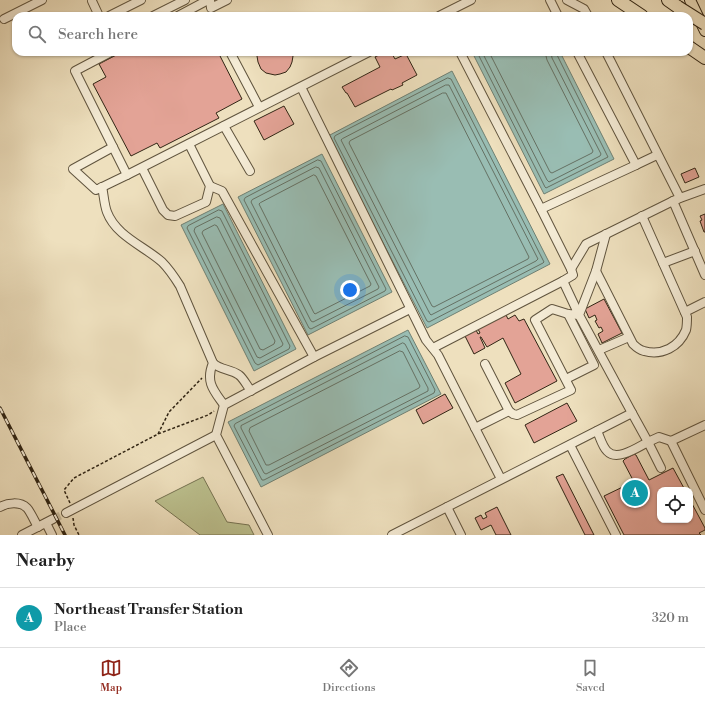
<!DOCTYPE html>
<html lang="en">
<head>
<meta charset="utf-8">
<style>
  :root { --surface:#fff; --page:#f6f6f6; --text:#222; --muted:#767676; --line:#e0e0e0; --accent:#8f2418 }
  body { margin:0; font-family:"Libre Bodoni",serif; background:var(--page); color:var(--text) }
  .controls { position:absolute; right:12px; bottom:12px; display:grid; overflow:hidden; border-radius:8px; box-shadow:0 1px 3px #0004 }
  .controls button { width:36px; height:36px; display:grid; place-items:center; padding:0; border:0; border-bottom:1px solid var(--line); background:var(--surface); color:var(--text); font:20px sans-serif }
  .you { position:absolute; left:350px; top:290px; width:14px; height:14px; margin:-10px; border:3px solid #fff; border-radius:50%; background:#1a73e8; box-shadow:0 0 0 6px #1a73e833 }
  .badge { display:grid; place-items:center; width:26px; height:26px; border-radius:50%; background:var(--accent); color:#fff; font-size:13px; font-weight:700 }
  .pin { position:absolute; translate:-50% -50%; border:2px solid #fff; box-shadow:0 1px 4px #0006 }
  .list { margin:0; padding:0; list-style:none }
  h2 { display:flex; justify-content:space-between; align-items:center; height:52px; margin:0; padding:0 16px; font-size:17px }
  h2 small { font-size:13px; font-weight:400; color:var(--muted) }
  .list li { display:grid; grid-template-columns:26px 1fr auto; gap:12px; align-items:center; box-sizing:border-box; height:60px; padding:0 16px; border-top:1px solid var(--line) }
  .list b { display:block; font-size:15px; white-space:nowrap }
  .list p { margin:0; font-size:13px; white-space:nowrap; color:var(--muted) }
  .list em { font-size:13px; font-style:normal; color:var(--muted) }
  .icon { flex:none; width:22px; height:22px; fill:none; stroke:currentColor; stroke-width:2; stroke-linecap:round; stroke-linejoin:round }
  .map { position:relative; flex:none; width:705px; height:535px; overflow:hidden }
  .search { position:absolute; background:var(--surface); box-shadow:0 1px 3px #0004; left:12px; right:12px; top:12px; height:44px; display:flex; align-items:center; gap:10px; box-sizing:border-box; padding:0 14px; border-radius:12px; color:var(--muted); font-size:15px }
  .sheet { height:112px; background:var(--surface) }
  nav { display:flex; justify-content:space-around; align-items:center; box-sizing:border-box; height:56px; border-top:1px solid var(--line); background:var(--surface); font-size:11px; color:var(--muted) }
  nav a { display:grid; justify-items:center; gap:2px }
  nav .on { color:var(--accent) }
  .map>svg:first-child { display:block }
  .green { fill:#bcc18f; stroke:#767352 }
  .water { fill:#99bdb3; stroke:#6f8073 }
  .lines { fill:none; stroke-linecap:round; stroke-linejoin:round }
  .shore { stroke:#657164; stroke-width:1 }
  .building { fill:#e3a396; stroke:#312514 }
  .minor-tunnel { stroke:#c8bb9c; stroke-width:8; stroke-dasharray:8 4; stroke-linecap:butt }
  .minor-casing { stroke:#60543e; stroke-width:10 }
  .major-casing { stroke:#312514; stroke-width:12 }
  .highway-casing { stroke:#312514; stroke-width:14 }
  .path { stroke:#312514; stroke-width:1.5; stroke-dasharray:3 2; stroke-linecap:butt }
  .minor { stroke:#f4ebd5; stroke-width:8 }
  .major { stroke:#eee0be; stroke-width:10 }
  .highway { stroke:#eee0be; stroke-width:12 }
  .rail-casing { stroke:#312514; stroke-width:3.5 }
  .rail { stroke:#f4ebd5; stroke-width:2; stroke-dasharray:6; stroke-linecap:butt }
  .highway-bridge-casing { stroke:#312514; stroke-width:14; stroke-linecap:butt }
  .highway-bridge { stroke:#eee0be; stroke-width:12 }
</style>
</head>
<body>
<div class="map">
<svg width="705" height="535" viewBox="0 0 705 535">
  <rect width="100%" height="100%" fill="#eee0be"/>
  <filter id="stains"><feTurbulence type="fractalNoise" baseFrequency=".005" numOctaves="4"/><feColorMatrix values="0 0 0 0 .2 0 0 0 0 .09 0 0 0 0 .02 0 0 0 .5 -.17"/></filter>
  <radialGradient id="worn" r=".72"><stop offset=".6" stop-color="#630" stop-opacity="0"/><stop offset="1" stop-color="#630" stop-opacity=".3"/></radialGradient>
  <polygon class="green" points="203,477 227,522 249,525 254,535 200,535 155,501"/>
  <g class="water">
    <polygon points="472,52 560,52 614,159 544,194"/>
    <polygon points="452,71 550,264 427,328 328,136"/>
    <polygon points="322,154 392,292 308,335 238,197"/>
    <polygon points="223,204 296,349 254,371 181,225"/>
    <polygon points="408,330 441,394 261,487 228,422"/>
  </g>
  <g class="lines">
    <g class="shore">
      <polyline points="477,52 545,187 546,188 608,157 557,55 557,52"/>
      <polyline points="482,52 547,180 549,182 600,156 601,154 552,58 551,52"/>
      <polyline points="489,52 550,172 552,173 592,153 593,151 547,60 545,52"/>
      <polygon points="448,78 451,79 544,262 543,263 429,322 427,321 334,138 335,136"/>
      <polygon points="446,85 449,85 538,259 536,261 431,315 430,314 341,140 342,139"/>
      <polygon points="443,93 446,93 529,257 528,259 434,307 432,306 349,143 350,141"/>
      <polygon points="318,160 321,161 386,289 385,291 311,329 309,328 244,200 245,198"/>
      <polygon points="316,167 319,168 379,287 378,289 313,322 311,321 251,202 252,200"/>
      <polygon points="314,175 316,176 371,284 370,286 315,314 314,313 259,204 260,203"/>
      <polygon points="219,210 222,211 290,346 289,349 258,365 255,363 187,228 188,226"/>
      <polygon points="217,217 220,218 283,344 282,346 260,358 257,357 194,231 195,228"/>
      <polygon points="215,225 217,226 275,341 274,344 263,350 260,349 202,233 203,231"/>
      <polygon points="405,336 408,337 435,390 434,393 264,480 262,480 234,426 235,424"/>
      <polygon points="403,343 405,344 428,388 428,391 266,474 264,473 241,428 241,426"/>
      <polygon points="400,351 403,352 420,386 419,388 269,465 266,465 249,431 250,428"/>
    </g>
  </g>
  <g class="building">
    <polygon points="122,52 218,52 242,99 216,113 219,118 160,148 157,143 131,156 93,84 106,77 99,64"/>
    <polygon points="259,52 292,52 293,56 292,62 290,67 286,72 280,74 275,75 266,73 261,69 258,62 257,56"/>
    <polygon points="385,52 391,52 395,59 406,54 417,75 402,83 403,85 392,90 391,89 355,107 347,93 346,93 342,87 380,67 375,57"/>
    <polygon points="284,106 294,124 264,140 254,121"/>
    <polygon points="695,168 699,177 685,183 681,174"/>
    <polygon points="705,214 705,232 704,232 700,221 702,220 700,216"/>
    <polygon points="604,299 622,333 602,343 598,334 603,331 601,327 599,328 595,321 597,320 595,315 589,318 585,309"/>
    <polygon points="505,313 508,319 515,315 519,321 524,319 557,381 515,403 505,383 521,374 503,338 487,347 481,337 480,337 485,348 474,354 464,334 475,328 478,334 480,333 477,327"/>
    <polygon points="445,394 453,408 423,424 416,410"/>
    <polygon points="567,403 577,421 534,443 525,425"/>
    <polygon points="634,454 636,455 649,480 673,468 685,490 660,490 660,520 690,520 690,500 705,528 705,530 699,533 701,535 624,535 604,496 631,483 632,484 634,482 623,461 625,459"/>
    <polygon points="563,474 594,535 585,535 556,477"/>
    <polygon points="497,507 511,535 496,535 491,525 481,530 475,518 481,515 483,519 487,517 485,513"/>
  </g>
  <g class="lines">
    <polyline class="minor-tunnel" points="53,519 66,513"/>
    <defs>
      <g id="minor">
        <polyline points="210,0 211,8 227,0"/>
        <polyline points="550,0 558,16"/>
        <polyline points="567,0 584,9 588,16"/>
        <polyline points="92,1 99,16"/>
        <polyline points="109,16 141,0"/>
        <polyline points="153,16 185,0"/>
        <polyline points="178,16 208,0"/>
        <polyline points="439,16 471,0"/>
        <polyline points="4,19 42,0"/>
        <polyline points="111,52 75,71 127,175 369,52"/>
        <polyline points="230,52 259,107"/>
        <polyline points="460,52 541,209 636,165"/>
        <polyline points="577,52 636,165 657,155"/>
        <polyline points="606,52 680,198 705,189"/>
        <polyline points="301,87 426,340 438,355 501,479"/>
        <polyline points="224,126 250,171"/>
        <polyline points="113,147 73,169 96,190 127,175"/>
        <polyline points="142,168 163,210 168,215 175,216 206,202 210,186 189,144"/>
        <polyline points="210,186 222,191 314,357"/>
        <path d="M102,187C104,195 104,204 107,212C116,236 144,246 162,262C169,269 175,278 180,286L213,363C205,382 214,391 224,405"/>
        <polyline points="678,199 673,201 705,275"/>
        <polyline points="541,209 571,269 586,244 673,201"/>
        <polyline points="606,234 596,271 579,315 632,413"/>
        <polyline points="663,263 695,251"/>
        <path d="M596,271L633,344C636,347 640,350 644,351C662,356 679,347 686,330C687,326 687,321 687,317L642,216"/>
        <polyline points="685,312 705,302"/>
        <polyline points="433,348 563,281"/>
        <polyline points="599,350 629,337"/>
        <path d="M213,363C220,370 231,369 239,375C244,379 247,386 251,391"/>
        <polyline points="485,364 509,411 513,414 517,415 571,390 535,320 552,309 568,314 579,315 563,281 573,275 571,269"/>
        <polyline points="566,379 594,365 568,314"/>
        <polyline points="475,428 509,411"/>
        <path d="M597,431C600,437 602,446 607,451C617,462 638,447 648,442L661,468"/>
        <polyline points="671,441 705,510"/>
        <polyline points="570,445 616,535"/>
        <path d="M0,507C7,503 20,501 27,508C30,511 35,522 38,527"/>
        <polyline points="447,507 461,535"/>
        <polyline points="66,513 216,435"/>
        <polyline points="46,523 52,535"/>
        <polyline points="22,535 53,519"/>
        <polyline points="268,535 216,435 224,405 314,357 410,309"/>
        <polyline points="392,535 632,413 648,442 659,437 671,441 705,425"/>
      </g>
      <polyline id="major" points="690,0 705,31"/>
      <g id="highway">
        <polyline points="618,0 642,16"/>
        <polyline points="668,0 678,7"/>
        <polyline points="689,47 705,58"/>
      </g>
    </defs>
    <use href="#minor" class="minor-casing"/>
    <use href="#major" class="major-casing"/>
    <use href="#highway" class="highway-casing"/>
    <g class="path">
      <polyline points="158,434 169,412 202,378"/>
      <polyline points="70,503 64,490 74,478 158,434 208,415 214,411"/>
      <polyline points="73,518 74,525 79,535"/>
    </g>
    <use href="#minor" class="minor"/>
    <use href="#major" class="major"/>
    <use href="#highway" class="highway"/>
    <defs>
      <polyline id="rail" points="0,408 65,535"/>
    </defs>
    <use href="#rail" class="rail-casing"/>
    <use href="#rail" class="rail"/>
    <defs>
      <polyline id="highway-bridge" points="678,7 705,24"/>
    </defs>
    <use href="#highway-bridge" class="highway-bridge-casing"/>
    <use href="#highway-bridge" class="highway-bridge"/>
  </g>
  <rect width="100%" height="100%" filter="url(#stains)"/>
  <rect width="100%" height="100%" fill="url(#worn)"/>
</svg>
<div class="controls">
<button><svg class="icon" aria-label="locate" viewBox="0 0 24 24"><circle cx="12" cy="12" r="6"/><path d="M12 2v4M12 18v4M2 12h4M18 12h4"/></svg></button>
</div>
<div class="you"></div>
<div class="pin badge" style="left:635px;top:493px;background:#0f9aa8">A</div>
<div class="search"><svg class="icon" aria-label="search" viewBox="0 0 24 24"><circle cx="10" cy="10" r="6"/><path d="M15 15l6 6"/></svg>Search here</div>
</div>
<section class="sheet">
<h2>Nearby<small></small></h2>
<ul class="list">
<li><span class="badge" style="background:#0f9aa8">A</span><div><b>Northeast Transfer Station</b><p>Place</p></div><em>320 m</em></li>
</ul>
</section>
<nav>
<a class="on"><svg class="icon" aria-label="map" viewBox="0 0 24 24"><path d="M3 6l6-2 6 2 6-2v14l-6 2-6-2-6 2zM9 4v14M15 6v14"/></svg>Map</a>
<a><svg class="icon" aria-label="directions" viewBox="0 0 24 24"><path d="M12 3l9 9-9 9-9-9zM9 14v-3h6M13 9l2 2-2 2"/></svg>Directions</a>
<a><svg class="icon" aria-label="saved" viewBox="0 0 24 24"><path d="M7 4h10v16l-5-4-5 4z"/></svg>Saved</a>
</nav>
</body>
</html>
